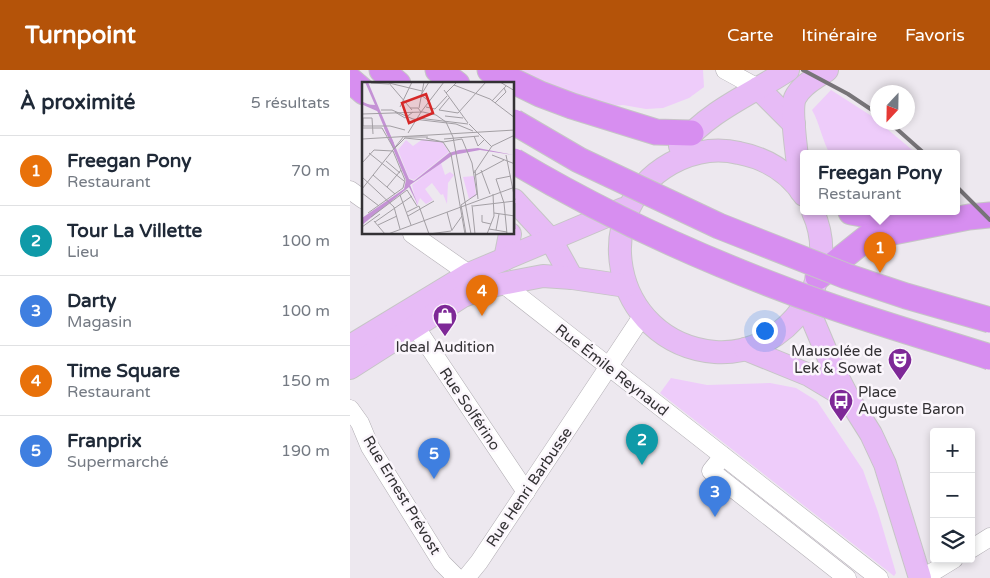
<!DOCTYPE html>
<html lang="fr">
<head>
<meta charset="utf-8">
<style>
  :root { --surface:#fff; --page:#f6f6f7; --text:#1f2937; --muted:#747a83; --line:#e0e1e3; --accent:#b45309 }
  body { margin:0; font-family:"Varela Round",sans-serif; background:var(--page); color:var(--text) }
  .controls { position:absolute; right:15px; bottom:15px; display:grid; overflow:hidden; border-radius:5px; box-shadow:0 2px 8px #0003 }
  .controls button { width:45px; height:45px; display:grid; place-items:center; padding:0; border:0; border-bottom:1px solid var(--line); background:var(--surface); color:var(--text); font:25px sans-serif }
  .compass { position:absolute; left:520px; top:15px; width:45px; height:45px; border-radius:50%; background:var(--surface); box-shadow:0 2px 8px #0003; rotate:202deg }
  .you { position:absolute; left:414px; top:260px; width:18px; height:18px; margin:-12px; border:4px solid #fff; border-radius:50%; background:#1a73e8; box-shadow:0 0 0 8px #1a73e833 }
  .badge { display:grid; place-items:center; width:32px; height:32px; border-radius:50%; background:var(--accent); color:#fff; font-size:16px; font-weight:700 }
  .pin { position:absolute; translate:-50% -41px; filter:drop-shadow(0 1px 2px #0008) }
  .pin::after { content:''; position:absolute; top:26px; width:18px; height:15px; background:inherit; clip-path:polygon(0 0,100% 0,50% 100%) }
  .popup { position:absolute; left:450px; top:80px; width:160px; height:65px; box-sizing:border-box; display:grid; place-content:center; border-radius:5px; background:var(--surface); filter:drop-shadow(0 1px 4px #0005); font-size:16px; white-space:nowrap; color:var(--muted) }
  .popup b { font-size:19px; color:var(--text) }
  .popup::after { content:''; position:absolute; left:50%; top:100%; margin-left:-10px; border:10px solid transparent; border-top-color:var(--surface) }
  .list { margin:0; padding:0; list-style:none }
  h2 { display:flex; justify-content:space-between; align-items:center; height:65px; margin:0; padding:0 20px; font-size:21px }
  h2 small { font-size:16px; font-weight:400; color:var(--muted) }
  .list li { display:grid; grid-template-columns:32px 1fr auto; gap:15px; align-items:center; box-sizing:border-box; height:70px; padding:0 20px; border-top:1px solid var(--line) }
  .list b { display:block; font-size:19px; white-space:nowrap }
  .list p { margin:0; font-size:16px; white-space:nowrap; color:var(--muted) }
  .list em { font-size:16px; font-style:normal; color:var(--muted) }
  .icon { flex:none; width:28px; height:28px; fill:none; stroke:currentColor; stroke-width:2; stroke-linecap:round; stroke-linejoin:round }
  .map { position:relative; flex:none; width:640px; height:508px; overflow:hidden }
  header { display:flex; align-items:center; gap:30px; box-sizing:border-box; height:70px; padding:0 25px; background:var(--accent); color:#fff }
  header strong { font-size:24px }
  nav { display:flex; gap:28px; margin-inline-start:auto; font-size:18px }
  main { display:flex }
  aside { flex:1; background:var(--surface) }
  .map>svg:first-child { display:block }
  .green { fill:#eeccfa }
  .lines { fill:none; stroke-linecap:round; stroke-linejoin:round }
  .minor-casing { stroke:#b1adb3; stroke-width:19 }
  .major-casing { stroke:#c6c5c6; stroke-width:24 }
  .highway-casing { stroke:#c6c5c6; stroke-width:27 }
  .minor { stroke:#fff; stroke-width:18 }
  .major { stroke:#e7bbf6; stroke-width:22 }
  .highway { stroke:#d78ef0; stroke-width:25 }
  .rail { stroke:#777478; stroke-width:4 }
  .highway-bridge-casing { stroke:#c6c5c6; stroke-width:27; stroke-linecap:butt }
  .highway-bridge { stroke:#d78ef0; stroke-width:25 }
  .labels { text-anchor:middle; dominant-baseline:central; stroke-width:5; stroke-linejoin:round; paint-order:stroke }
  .poi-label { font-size:15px; fill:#333134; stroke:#fbf6fc }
  .street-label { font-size:15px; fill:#333134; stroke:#fbf6fc }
  .inset-river { fill:none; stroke:#c492d5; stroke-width:2.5 }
  .inset-road { fill:none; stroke:#a39fa4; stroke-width:1 }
  .view { fill:#d62828; fill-opacity:0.15; stroke:#d62828; stroke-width:2.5 }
  .inset-edge { fill:none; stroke:#333134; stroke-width:2.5 }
</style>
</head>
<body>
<header>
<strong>Turnpoint</strong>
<nav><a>Carte</a><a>Itinéraire</a><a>Favoris</a></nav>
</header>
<main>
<aside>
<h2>À proximité<small>5 résultats</small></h2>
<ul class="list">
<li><span class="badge" style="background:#e8710a">1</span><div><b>Freegan Pony</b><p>Restaurant</p></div><em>70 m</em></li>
<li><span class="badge" style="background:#0f9aa8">2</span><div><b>Tour La Villette</b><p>Lieu</p></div><em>100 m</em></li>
<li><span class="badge" style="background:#3f7fe0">3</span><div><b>Darty</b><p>Magasin</p></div><em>100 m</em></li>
<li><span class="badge" style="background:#e8710a">4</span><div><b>Time Square</b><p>Restaurant</p></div><em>150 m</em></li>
<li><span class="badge" style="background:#3f7fe0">5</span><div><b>Franprix</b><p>Supermarché</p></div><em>190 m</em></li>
</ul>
</aside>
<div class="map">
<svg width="640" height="508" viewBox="0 0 640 508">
  <rect width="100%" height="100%" fill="#ede8ef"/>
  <g class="green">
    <polygon points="165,0 353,0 354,17 339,28 313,38 296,39 273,35 261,36 201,16"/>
    <path d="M481,20L523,47L527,50L528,52L530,53L567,84H480C472,70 470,54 462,40Z"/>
    <polygon points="321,308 357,315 420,313 446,318 467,331 513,400 528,442 546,503 544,506 310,323"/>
  </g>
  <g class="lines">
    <defs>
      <g id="minor">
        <polyline points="375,0 408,18"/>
        <polyline points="0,120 14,130"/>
        <polyline points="62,164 129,211"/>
        <polyline points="152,213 529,508"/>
        <polyline points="65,256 176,422"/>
        <polyline points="0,339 10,353 20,377 92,493 107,508"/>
        <polyline points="373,386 361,401 497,508"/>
        <polyline points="621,479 640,467"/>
        <polyline points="116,508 129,492 293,245"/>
        <polyline points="573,508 604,489"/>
      </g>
      <g id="major">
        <polyline points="408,18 444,54"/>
        <path d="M330,76C360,40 400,25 438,0"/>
        <path d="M451,121C450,103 439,42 445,28C451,15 466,8 477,0"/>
        <path d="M454,125C439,102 415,88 389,83C369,78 348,81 330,89C233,133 260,273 365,282C437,287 493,208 463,142"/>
        <polyline points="164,130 201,170 222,208"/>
        <polyline points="155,189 160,164"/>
        <polyline points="456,234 483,298 499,329 521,364 535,394 570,508"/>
        <polyline points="0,276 119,204 273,139"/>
        <polyline points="395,279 459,305 499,329"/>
        <polyline points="0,298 113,226 136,217 193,206 222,208 276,216"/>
      </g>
      <g id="highway">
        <polyline points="32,0 48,14"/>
        <polyline points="88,0 107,14"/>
        <polyline points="140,0 190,24 222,36 306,62 341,63"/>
        <polyline points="0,10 14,22"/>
        <polyline points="501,142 523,146 552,142"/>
        <polyline points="468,207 518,167 619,147 640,145"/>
      </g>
    </defs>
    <use href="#minor" class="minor-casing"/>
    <use href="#major" class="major-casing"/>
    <use href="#highway" class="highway-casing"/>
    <use href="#minor" class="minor"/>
    <use href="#major" class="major"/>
    <use href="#highway" class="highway"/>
    <g class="rail">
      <polyline points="453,0 498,24 528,44"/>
      <polyline points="539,52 575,84"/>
      <polyline points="606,116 640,150"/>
    </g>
    <defs>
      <g id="highway-bridge">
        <polyline points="164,52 229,90 369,156 496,206 556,226 640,250"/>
        <path d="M164,91C263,150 369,197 477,235C531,254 586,270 640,287"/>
      </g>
    </defs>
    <use href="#highway-bridge" class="highway-bridge-casing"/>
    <use href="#highway-bridge" class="highway-bridge"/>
  </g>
  <defs>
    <symbol id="shop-pin" viewBox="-11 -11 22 30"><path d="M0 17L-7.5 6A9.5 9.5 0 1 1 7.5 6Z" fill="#7e2897" stroke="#fbf6fc"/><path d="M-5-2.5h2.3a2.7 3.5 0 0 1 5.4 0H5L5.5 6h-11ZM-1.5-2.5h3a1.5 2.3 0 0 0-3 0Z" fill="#fff"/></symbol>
    <symbol id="theatre-pin" viewBox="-11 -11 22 30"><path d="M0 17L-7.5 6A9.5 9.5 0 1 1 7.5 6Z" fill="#7e2897" stroke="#fbf6fc"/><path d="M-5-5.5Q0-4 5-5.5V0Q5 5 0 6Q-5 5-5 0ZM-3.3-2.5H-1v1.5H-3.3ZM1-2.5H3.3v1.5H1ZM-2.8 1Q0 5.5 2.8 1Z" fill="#fff"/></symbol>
    <symbol id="bus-pin" viewBox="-11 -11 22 30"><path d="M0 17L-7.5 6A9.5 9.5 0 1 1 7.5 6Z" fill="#7e2897" stroke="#fbf6fc"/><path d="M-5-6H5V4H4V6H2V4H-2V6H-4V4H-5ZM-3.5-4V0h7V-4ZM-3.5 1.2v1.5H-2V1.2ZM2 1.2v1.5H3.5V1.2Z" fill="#fff"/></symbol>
  </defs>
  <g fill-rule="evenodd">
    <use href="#shop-pin" x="81" y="232" width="28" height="38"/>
    <use href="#theatre-pin" x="536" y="276" width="28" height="38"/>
    <use href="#bus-pin" x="477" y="317" width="28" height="38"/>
  </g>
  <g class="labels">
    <g class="poi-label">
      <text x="95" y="277">Ideal Audition</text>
      <text x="532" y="281" text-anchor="end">Mausolée de<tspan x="532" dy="17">Lek &amp; Sowat</tspan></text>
      <text x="508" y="322" text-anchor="start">Place<tspan x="508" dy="17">Auguste Baron</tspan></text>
    </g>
    <g class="street-label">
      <text transform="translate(262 300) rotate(38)">Rue Émile Reynaud</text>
      <text transform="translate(120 339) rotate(56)">Rue Solférino</text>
      <text transform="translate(179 417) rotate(-56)">Rue Henri Barbusse</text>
      <text transform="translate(52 425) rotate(59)">Rue Ernest Prévost</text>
    </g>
  </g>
  <g transform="translate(12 12)">
    <rect width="152" height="152" fill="#ede8ef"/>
    <path d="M61,57L80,60L87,70L52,98L47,96L36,68L44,58L51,64ZM79,81L83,93L88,90L92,93L86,101L85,122L81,112L79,113L70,101L63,107L71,118L64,122L58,116L55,124L50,103ZM112,94L114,114L107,117L101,95Z" fill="#eeccfa"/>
    <path d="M3,0H6L47,97L52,99L87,71L97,68L116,66L152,73L118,68L91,73L48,103L56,123L47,105L0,143V136L42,107L44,98L14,26L0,22L13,23Z" fill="#c492d5"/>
    <path class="inset-river" d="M0,21L16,28M23,45L31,62"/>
    <path class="inset-road" d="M26,0L50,28M67,0L59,13L67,19M138,0L153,9M9,1L27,2M27,1L60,9M92,3L128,17L153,36M82,8L106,41M84,11L95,0M130,19L144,4M133,21L144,10L142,6M38,25L50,0M64,25L73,27L85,14M57,26L62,0M19,28H30L51,37L94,42L111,49M77,28L96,31L124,0M77,28L87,16M33,30L43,36L51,30M59,30L82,0M0,32L61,30L74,33L84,40L91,55L109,152M83,34L101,36M56,36L106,42M107,42L130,65M0,44H28L43,48M1,44V36H10L11,52M0,46H20L32,67L43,56L81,60L100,57L110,81L115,112L99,123L104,152M46,51L59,30L56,26H48M112,54L116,64L122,58M42,55H66M64,56L81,60L89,72L103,152M0,57L153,48M82,57L117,54M7,71L42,99M130,73L153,82M144,73L153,118M24,79L38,91M0,81L12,68L31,69L43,98L41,106L6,131M113,88L116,117M119,88L128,112M112,91L130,64L153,53M11,93L33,112M114,93L142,78M0,95L32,125L38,147M25,105L39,88M0,107L42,54M0,111L17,124M38,113L49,143M153,121V147M110,123L113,152M111,124L153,119M45,130L57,124L67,152M85,130L90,149M132,131L153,134M120,133V140L129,142M46,134L72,119M9,135L45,108L55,124M12,139L23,152M13,140L50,114M16,143L35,134M0,145L18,132M127,147L145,150M90,148L100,134M134,148L137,132M26,152L153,105M67,152L89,149M125,152L132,134L131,112M145,152L142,121L134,97L149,94"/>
    <path class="view" d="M64,12L71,31L47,41L40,21Z"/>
    <rect width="152" height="152" class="inset-edge"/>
  </g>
</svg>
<div class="controls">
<button>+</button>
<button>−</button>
<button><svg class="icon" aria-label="layers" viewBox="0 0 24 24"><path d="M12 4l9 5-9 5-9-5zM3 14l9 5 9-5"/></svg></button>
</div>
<svg class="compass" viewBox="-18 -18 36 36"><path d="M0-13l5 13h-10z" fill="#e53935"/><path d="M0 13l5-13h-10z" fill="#747a83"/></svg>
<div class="you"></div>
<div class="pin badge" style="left:530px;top:203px;background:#e8710a">1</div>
<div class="popup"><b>Freegan Pony</b>Restaurant</div>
<div class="pin badge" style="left:292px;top:395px;background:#0f9aa8">2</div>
<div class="pin badge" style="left:365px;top:447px;background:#3f7fe0">3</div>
<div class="pin badge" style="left:132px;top:246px;background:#e8710a">4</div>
<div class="pin badge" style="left:84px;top:409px;background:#3f7fe0">5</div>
</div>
</main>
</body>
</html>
